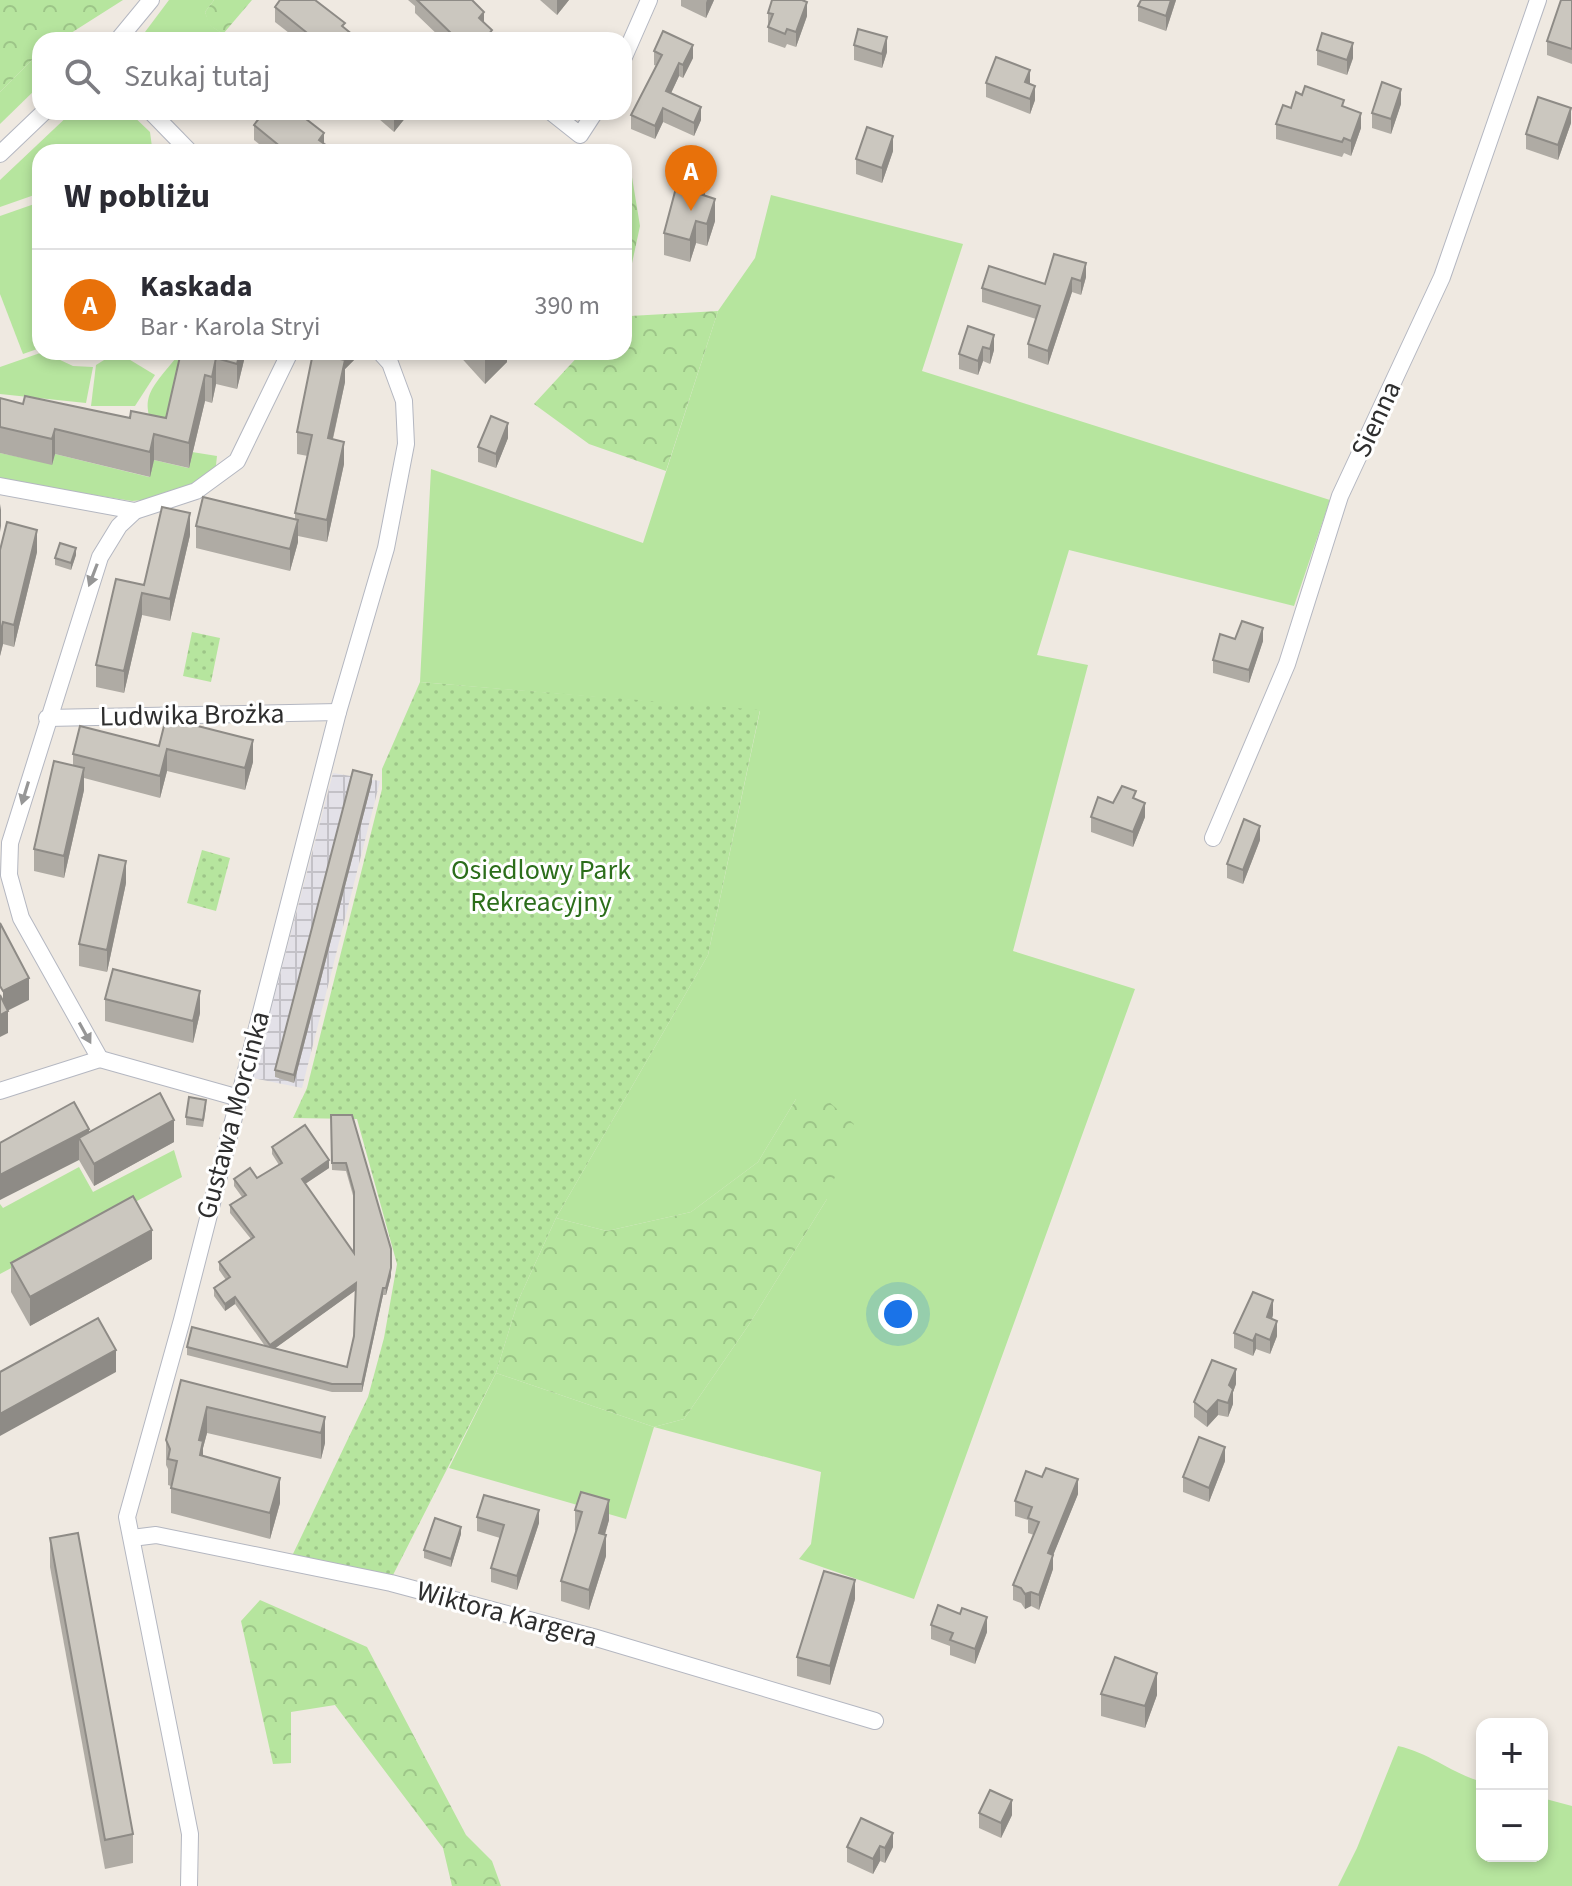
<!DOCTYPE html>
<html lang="pl">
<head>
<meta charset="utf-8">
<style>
  :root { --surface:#fff; --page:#f7f7f7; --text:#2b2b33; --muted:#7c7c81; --line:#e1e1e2; --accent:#d93025 }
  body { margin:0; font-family:"Source Sans 3",sans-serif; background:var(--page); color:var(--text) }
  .controls { position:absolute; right:24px; bottom:24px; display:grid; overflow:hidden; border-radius:16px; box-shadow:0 4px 12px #0003 }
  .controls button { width:72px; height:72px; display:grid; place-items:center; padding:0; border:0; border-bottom:2px solid var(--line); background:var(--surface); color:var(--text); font:40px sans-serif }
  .you { position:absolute; left:898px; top:1314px; width:28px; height:28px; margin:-20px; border:6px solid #fff; border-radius:50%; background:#1a73e8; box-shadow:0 0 0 12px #1a73e833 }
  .badge { display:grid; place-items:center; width:52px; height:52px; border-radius:50%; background:var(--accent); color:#fff; font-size:26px; font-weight:700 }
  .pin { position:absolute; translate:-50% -66px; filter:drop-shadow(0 2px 4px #0008) }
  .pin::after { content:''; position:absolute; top:42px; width:28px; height:24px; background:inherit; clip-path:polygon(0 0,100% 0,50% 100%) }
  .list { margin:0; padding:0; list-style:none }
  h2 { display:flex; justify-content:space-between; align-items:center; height:104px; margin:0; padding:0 32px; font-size:34px }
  h2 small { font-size:26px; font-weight:400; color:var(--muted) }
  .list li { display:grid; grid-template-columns:52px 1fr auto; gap:24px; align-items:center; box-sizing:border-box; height:112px; padding:0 32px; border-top:2px solid var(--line) }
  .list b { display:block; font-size:30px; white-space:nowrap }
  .list p { margin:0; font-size:26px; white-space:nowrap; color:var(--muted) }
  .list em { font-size:26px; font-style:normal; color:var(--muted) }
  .icon { flex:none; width:44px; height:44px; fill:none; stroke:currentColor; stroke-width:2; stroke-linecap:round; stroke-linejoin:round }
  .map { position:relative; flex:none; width:1572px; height:1886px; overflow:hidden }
  .search { position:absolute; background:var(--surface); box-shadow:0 4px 12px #0003; left:32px; top:32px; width:600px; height:88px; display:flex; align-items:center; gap:20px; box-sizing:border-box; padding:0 28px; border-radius:24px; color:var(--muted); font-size:30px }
  .panel { position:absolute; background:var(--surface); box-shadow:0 4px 12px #0003; left:32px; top:144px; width:600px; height:216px; border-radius:24px }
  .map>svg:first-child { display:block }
  .industrial { fill:url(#industrial-grid) }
  .grass { fill:#b6e59e }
  .forest { fill:url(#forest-crowns) }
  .park { fill:url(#park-dots) }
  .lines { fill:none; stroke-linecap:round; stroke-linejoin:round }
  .minor-casing { stroke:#b4b7c1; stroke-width:18 }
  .minor { stroke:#fff; stroke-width:16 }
  .wall { fill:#afaba4; fill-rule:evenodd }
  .shaded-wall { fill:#8e8b86 }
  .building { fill:#cbc7bf; stroke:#8e8b86; stroke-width:2 }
  .oneway { fill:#969696 }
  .labels { text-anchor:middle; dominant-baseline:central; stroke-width:6; stroke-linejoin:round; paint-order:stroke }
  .street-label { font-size:28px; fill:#2e2e2e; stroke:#fff }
  .park-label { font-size:28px; fill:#2c6e1b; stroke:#fff }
</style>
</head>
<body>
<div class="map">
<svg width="1572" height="1886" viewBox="0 0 1572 1886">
  <defs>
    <pattern id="industrial-grid" width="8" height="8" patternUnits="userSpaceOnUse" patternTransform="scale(2)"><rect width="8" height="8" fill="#e3e1e8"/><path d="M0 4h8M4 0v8" fill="none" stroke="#c3c1c7"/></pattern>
    <pattern id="forest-crowns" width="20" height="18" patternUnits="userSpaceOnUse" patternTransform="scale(2)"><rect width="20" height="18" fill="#b6e59e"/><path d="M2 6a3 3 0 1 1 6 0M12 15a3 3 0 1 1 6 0" fill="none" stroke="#9dc588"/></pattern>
    <pattern id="park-dots" width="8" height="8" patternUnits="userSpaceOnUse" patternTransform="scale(2)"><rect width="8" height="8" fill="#b6e59e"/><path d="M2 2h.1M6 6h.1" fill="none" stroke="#9dc588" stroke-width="1.8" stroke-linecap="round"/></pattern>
  </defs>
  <rect width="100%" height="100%" fill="#efe9e1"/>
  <polygon class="industrial" points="333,773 380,781 302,1088 253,1078"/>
  <g class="grass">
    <polygon points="169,0 214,0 205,12 210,25 223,34 219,40 139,40"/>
    <polygon points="40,52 40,85 0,124 0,92"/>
    <polygon points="72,112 129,112 150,132 152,147 157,152 40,152 40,193 0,207 0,180"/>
    <polygon points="771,195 963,244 922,371 1330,500 1294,606 1069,550 1037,655 1088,665 1013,951 1135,989 914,1599 799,1559 811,1544 821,1472 654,1427 626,1519 449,1468 496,1373 654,1427 684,1419 748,1326 827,1199 796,1099 758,1162 691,1212 607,1231 556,1218 708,955 760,711 420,682 431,469 643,543 718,311 755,258"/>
    <polygon points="40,202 40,348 23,354 0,294 0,216"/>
    <polygon points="43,352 73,366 93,367 86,403 0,394 0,367"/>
    <polygon points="117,352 155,375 135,406 91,406 96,365"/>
    <path d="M181,352H216L164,452C138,397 143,398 181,352Z"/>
    <polygon points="192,452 217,456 215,474 207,480 144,500 132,501 0,480 0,453 52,464 55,454 149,477 154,460 188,468"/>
    <polygon points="174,1150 182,1177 0,1274 0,1204 3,1208 79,1167 93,1192"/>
    <path d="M1398,1746C1430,1753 1451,1773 1482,1782V1856H1542V1798L1572,1806V1886H1338L1357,1848Z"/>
  </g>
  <g class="forest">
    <polygon points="0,0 123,0 60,40 40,40 40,52 0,92"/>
    <polygon points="214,0 252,0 223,34 209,25 205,12"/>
    <polygon points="624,170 631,171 640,226 631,268 630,316 718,311 666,471 589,444 534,404 582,352 624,352"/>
    <polygon points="796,1099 828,1101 854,1124 827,1199 748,1326 684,1419 654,1427 496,1373 518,1301 556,1218 607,1231 691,1212 758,1162"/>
    <polygon points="260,1600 367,1647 466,1835 492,1861 501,1886 452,1886 443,1848 335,1705 291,1712 291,1763 273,1764 241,1621"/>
  </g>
  <g class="park">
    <polygon points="192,632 220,638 211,682 183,676"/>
    <polygon points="420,682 760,710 708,955 556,1218 518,1301 496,1373 393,1575 292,1556 368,1397 384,1338 397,1264 357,1119 293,1118 307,1088 382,789 382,769"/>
    <polygon points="202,850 230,858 216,911 187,903"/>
  </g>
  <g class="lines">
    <defs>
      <g id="minor">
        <polyline points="118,40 151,0"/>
        <polyline points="624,57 649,0"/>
        <polyline points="151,112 190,152"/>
        <polyline points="551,112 580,135 595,112"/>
        <polyline points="0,154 44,112"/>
        <polyline points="0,486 135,511"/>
        <polyline points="47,718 338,712"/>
        <polyline points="1213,838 1287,664 1340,496 1442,277 1538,0"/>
        <polyline points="100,1059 21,918 9,875 10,843 100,557 119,526 135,511 196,491 237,461 290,352"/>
        <polyline points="100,1059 239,1098"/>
        <polyline points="0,1091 100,1059"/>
        <polyline points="132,1538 156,1535 391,1583 593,1637 875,1721"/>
        <polyline points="189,1886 190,1834 127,1517 182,1320 338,712 386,548 406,444 404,401 390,363 380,352"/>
      </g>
    </defs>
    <use href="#minor" class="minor-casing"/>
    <use href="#minor" class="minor"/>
  </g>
  <g class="wall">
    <polygon points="408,0 472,0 492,40 443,40 415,13 415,6"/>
    <polygon points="540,0 569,0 557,15"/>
    <polygon points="681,0 714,0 706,18 681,6"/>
    <polygon points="1176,0 1166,31 1138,21 1138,6"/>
    <polygon points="1572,0 1572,64 1547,55 1547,41"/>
    <polygon points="275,7 345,28 359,40 298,40 275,22"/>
    <polygon points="768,13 807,16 796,47 787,44 785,48 768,42"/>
    <polygon points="854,45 887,52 882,68 854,60"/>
    <polygon points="1317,50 1353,58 1347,75 1317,65"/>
    <polygon points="654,51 693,58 683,78 679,76 671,93 701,120 694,136 663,122 655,139 631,129 631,115 657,66 654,65"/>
    <polygon points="986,83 1030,84 1035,100 1030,114 986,97"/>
    <polygon points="1401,104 1391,134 1372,128 1372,113"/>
    <polygon points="1344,107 1361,128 1351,156 1344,153 1342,157 1276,139 1276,124 1291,108"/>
    <polygon points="371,112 410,112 394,132"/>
    <polygon points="1571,123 1558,160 1526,149 1526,134"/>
    <polygon points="254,125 324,144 334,152 269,152 254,140"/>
    <polygon points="893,151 882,183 856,174 856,159"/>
    <polygon points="705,196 715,221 707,246 696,243 690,262 664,255 664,233"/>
    <polygon points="1054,254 1086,277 1081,295 1072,292 1048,365 1028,358 1028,344 1036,319 982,302 982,288 1045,284"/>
    <polygon points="968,326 994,350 990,364 983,361 978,375 959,369 959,354"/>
    <polygon points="181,352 246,352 237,389 216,384 212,403 205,401 189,468 154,460 150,477 55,454 52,465 0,453 0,398 23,404 130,418 166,418"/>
    <polygon points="331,352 357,352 357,357 345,369 345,382 333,439 344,464 327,542 298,536 298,542 290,571 196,548 196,526 295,519 295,513 308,456 297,454 297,432 332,357 331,355"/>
    <polygon points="456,352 507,352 507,362 485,384"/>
    <polygon points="508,438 496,468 478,462 478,447"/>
    <polygon points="190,535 170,621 142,615 124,693 96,687 96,665 144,585"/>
    <polygon points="0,550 37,552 14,647 3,644 0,656"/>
    <polygon points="76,555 71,570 55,565 55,558"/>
    <polygon points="1235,639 1263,641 1249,683 1213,673 1213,660"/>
    <polygon points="159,746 253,762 245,790 167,771 160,798 84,778 84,790 64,878 34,871 34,849 73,765 73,754"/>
    <polygon points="372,782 294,1083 275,1077 275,1070"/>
    <polygon points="1136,799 1145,817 1133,847 1091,832 1091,817 1113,803"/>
    <polygon points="1260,840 1243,884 1227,878 1227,864"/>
    <polygon points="126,883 107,972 79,966 79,944"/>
    <polygon points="105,999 200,1013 193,1043 105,1021"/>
    <polygon points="206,1107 203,1127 186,1125 186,1117"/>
    <path d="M331,1122L391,1276L386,1295H383L362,1392H332L187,1355V1347L265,1346L235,1304L225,1311L214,1296V1288L226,1280L219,1270V1262L251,1239L230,1213V1205L242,1197L234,1186V1179L257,1178L279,1165L272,1154V1147L329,1168L305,1184L354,1253V1199L346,1171L332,1170ZM356,1290L354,1336L347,1367L275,1348Z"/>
    <polygon points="89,1133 174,1142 94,1186 79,1160 0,1143"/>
    <polygon points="152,1259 30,1326 11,1292 11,1263"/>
    <polygon points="1273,1315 1272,1319 1277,1336 1270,1354 1256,1349 1253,1356 1234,1348 1234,1333"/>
    <polygon points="181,1380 325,1417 325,1443 321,1459 207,1433 203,1448 203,1456 280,1503 270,1539 171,1513 171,1486 168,1485 168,1469 166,1465 166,1440"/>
    <polygon points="1236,1384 1233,1392 1233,1404 1228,1417 1218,1415 1207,1427 1194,1417 1194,1402"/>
    <polygon points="1225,1461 1209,1502 1183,1492 1183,1477"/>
    <polygon points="1078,1494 1053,1555 1053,1569 1039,1610 1031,1606 1025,1609 1021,1603 1013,1600 1013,1585 1034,1535 1028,1533 1028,1520 1015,1516 1015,1501"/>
    <polygon points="575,1510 609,1520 605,1535 606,1556 589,1610 561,1601 561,1581 576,1531 575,1530"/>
    <polygon points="477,1517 539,1523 517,1590 491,1582 491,1568 500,1538 477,1531"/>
    <polygon points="461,1534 451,1567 424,1558 424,1550"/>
    <polygon points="50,1538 133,1834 133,1863 105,1869 50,1567"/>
    <polygon points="855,1599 830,1685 797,1676 797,1657"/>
    <polygon points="931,1625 987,1632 975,1664 950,1655 950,1646 931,1639"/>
    <polygon points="1101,1694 1157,1695 1145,1728 1101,1716"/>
    <polygon points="979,1813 1012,1815 1001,1838 979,1828"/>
    <polygon points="861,1818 893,1847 885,1863 880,1861 873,1874 847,1862 847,1847"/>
  </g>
  <g class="shaded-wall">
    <polygon points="557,0 569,0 557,15"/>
    <polygon points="707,0 714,0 706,18 706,3"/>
    <polygon points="1171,0 1176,0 1166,31 1166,16"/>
    <polygon points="807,2 807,16 796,47 796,32"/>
    <polygon points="484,12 484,26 479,18"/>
    <polygon points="492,30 492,40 484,40"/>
    <polygon points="887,37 887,52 882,68 882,54"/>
    <polygon points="1353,43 1353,58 1347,75 1347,60"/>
    <polygon points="693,45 693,58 683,78 683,65"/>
    <polygon points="679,63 679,76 666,104 666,91"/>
    <polygon points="1030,70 1030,85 1025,82"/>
    <polygon points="1035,86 1035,100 1030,114 1030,99"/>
    <polygon points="1401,89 1401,104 1391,134 1391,119"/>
    <polygon points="701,107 701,120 694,136 694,123"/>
    <polygon points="663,108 663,122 655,139 655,126"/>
    <polygon points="1571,108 1571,123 1558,160 1558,145"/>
    <polygon points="398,112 410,112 394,132 394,117"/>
    <polygon points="1361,113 1361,128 1351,156 1351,141"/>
    <polygon points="324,133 324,148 319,140"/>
    <polygon points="893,136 893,151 882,183 882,168"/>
    <polygon points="705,176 705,198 700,194"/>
    <polygon points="715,199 715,221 707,246 707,224"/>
    <polygon points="696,221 696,243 690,262 690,240"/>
    <polygon points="1086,263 1086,277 1081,295 1081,281"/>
    <polygon points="1072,278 1072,292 1048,365 1048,351"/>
    <polygon points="994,335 994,350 990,364 990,349"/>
    <polygon points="983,347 983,361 978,375 978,361"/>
    <polygon points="240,352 246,352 237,389 237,364"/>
    <polygon points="344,352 357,352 357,357 345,369 345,382 328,460 328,438 344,364"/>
    <polygon points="488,352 507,352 507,362 485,384 485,355"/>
    <polygon points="216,358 216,384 212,403 212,377"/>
    <polygon points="205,375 205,401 189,468 189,443"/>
    <polygon points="508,423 508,438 496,468 496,454"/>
    <polygon points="55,429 55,454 52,465 52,439"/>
    <polygon points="154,434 154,460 150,477 150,452"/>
    <polygon points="344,442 344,464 327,542 327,520"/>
    <polygon points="1,504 1,526 0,532 0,510"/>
    <polygon points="190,513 190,535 170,621 170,599"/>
    <polygon points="298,520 298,542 290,571 290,549"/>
    <polygon points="37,530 37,552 14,647 14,625"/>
    <polygon points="76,548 76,555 71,570 71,563"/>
    <polygon points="142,593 142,615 124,693 124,671"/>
    <polygon points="3,622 3,644 0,656 0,634"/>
    <polygon points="1263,628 1263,641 1249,683 1249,670"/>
    <polygon points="253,740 253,762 245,790 245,768"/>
    <polygon points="167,749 167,771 160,798 160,776"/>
    <polygon points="84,768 84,790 64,878 64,856"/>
    <polygon points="372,775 372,782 294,1083 294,1075"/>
    <polygon points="1145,803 1145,817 1133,847 1133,832"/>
    <polygon points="1260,826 1260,840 1243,884 1243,870"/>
    <polygon points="126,861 126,883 107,972 107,950"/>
    <polygon points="29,978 29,1000 3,1013 3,991"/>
    <polygon points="200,991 200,1013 193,1043 193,1021"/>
    <polygon points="8,1011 8,1033 0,1037 0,1015"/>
    <polygon points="174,1120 174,1142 94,1186 94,1164"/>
    <polygon points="89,1129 89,1155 79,1138 79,1160 0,1200 0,1175"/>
    <polygon points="329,1160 329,1168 302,1186 302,1179"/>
    <polygon points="152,1230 152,1259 30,1326 30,1297"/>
    <polygon points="391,1268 391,1276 386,1295 386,1288"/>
    <polygon points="356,1283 356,1290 270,1352 270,1345"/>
    <polygon points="383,1288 383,1295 362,1392 362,1384"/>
    <polygon points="235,1297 235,1304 225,1311 225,1304"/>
    <polygon points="1273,1300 1273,1315 1267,1332 1267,1317"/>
    <polygon points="1277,1321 1277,1336 1270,1354 1270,1340"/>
    <polygon points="1256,1334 1256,1349 1253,1356 1253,1341"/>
    <polygon points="116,1350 116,1372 0,1436 0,1414"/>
    <polygon points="1236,1369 1236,1384 1233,1392 1233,1404 1228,1417 1229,1385"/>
    <polygon points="1218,1400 1218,1415 1207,1427 1207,1412"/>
    <polygon points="207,1407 207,1433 203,1448 203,1467 200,1480 199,1440"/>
    <polygon points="325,1417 325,1443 321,1459 321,1433"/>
    <polygon points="1225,1447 1225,1461 1209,1502 1209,1488"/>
    <polygon points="280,1478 280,1503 270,1539 270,1513"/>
    <polygon points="1078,1479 1078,1494 1048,1568 1048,1553"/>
    <polygon points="609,1500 609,1520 599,1553 599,1533"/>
    <polygon points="539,1510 539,1523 517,1590 517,1576"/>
    <polygon points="461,1527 461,1534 451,1567 451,1559"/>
    <polygon points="606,1535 606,1556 589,1610 589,1590"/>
    <polygon points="1053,1555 1053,1569 1039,1610 1039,1595"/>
    <polygon points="855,1580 855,1599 830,1685 830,1666"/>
    <polygon points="1031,1592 1031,1606 1025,1609 1025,1594"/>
    <polygon points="987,1617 987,1632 975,1664 975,1649"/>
    <polygon points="1157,1673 1157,1695 1145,1728 1145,1706"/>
    <polygon points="1012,1800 1012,1815 1001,1838 1001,1823"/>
    <polygon points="893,1833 893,1847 885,1863 885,1848"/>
    <polygon points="880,1846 880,1861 873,1874 873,1859"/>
  </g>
  <g class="building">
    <polygon points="280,0 315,0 345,23 342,26 359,40 310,40 303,35 306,32 275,7"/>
    <polygon points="417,0 472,0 484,12 479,18 492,30 484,40 458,40"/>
    <polygon points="772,0 802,0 807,2 796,32 787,29 785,34 768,27 773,14 768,13"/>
    <polygon points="1141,0 1171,0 1166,16 1138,6"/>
    <polygon points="1561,0 1572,0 1572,49 1547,41"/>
    <polygon points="858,29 887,37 882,54 854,45"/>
    <polygon points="663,31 693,45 683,65 679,63 666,91 701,107 694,123 663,108 655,126 631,115 662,55 654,51"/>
    <polygon points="1322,33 1353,43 1347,60 1317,50"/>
    <polygon points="996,57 1030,70 1025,82 1035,86 1030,99 986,83"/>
    <polygon points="1382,82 1401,89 1391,119 1372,113"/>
    <polygon points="1305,86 1344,100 1342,106 1361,113 1351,141 1344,138 1342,142 1276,124 1283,105 1291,108 1296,92 1302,95"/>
    <polygon points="1538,97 1571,108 1558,145 1526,134"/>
    <polygon points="264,112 297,112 324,133 319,140 334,151 333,152 287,152 254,125"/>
    <polygon points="388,112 398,112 394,117"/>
    <polygon points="867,127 893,136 882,168 856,159"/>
    <polygon points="518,149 549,150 549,152 518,152"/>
    <polygon points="681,169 705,176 700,194 715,199 707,224 696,221 690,240 664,233"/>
    <polygon points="1054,254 1086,263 1081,281 1072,278 1048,351 1028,344 1040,306 982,288 989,266 1045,284"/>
    <polygon points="968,326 994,335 990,349 983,347 978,361 959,354"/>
    <polygon points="181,352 240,352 237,364 216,358 212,377 205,375 189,443 154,434 150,452 55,429 52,439 0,427 0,398 23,404 25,396 130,418 131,411 166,418"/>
    <polygon points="313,353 345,360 328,438 344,442 327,520 295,513 312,435 297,432"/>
    <polygon points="491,416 508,423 496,454 478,447"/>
    <polygon points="203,497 298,520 290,549 196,526"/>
    <polygon points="162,507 190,513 170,599 142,593 124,671 96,665 116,579 144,585"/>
    <polygon points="7,522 37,530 14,625 3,622 0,634 0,550"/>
    <polygon points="60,543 76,548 71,563 55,558"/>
    <polygon points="1242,621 1263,628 1249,670 1213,660 1220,634 1235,639"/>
    <polygon points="166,718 253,740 245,768 167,749 160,776 73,754 80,726 159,746"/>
    <polygon points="54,761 84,768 64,856 34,849"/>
    <polygon points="353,770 372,775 294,1075 275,1070"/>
    <polygon points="1122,786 1136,791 1133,798 1145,803 1133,832 1091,817 1098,797 1113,803"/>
    <polygon points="1244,819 1260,826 1243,870 1227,864"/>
    <polygon points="99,855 126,861 107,950 79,944"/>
    <polygon points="0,923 29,978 3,991 0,986"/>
    <polygon points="113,969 200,991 193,1021 105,999"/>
    <polygon points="0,995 8,1011 0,1015"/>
    <polygon points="160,1093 174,1120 94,1164 79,1138"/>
    <polygon points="189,1097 206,1100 203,1120 186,1117"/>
    <polygon points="74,1102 89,1129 0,1175 0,1143"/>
    <polygon points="331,1115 352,1115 391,1249 391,1268 386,1288 383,1288 362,1384 332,1384 187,1347 192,1327 347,1367 354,1336 356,1283 270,1345 235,1297 225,1304 214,1288 230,1277 219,1262 254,1237 230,1205 246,1195 234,1179 250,1168 257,1178 282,1163 272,1147 305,1125 329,1160 302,1179 354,1253 354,1192 346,1163 332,1163"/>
    <polygon points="133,1196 152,1230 30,1297 11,1263"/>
    <polygon points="1253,1292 1273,1300 1267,1317 1277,1321 1270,1340 1256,1334 1253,1341 1234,1333"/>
    <polygon points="98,1318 116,1350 0,1414 0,1372"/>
    <polygon points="1212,1360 1236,1369 1229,1385 1233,1389 1228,1403 1218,1400 1207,1412 1194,1402"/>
    <polygon points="181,1380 325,1417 321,1433 207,1407 199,1440 203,1441 200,1455 280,1478 270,1513 171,1488 177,1461 168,1459 170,1449 166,1440"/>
    <polygon points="1199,1437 1225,1447 1209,1488 1183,1477"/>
    <polygon points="1046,1468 1078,1479 1048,1553 1053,1555 1039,1595 1031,1592 1025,1594 1021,1588 1013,1585 1039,1522 1028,1518 1032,1507 1015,1501 1026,1471 1042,1477"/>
    <polygon points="581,1492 609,1500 599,1533 606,1535 589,1590 561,1581 582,1512 575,1510"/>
    <polygon points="484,1495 539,1510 517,1576 491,1568 504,1525 477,1517"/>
    <polygon points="435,1518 461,1527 451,1559 424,1550"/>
    <polygon points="78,1533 133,1834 105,1840 50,1538"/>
    <polygon points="824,1571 855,1580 830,1666 797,1657"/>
    <polygon points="938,1605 960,1614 962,1608 987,1617 975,1649 950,1640 953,1633 931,1625"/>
    <polygon points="1115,1657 1157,1673 1145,1706 1101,1694"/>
    <polygon points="990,1790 1012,1800 1001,1823 979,1813"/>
    <polygon points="861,1818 893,1833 885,1848 880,1846 873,1859 847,1847"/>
  </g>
  <defs><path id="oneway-solid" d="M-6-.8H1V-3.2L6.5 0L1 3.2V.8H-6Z" transform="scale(2)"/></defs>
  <g class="oneway">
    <use href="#oneway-solid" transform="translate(93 575) rotate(111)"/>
    <use href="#oneway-solid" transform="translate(25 793) rotate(107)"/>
    <use href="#oneway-solid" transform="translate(85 1033) rotate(61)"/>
  </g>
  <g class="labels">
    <g class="street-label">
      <text transform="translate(1376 419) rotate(-65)">Sienna</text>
      <text transform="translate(192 715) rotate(-1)">Ludwika Brożka</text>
      <text transform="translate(233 1115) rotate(-75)">Gustawa Morcinka</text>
      <text transform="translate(507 1614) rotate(15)">Wiktora Kargera</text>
    </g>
    <g class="park-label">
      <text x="541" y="870">Osiedlowy Park<tspan x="541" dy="32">Rekreacyjny</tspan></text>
    </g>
  </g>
</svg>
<div class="controls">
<button>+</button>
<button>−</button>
</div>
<div class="you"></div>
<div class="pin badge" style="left:691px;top:211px;background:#e8710a">A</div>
<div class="search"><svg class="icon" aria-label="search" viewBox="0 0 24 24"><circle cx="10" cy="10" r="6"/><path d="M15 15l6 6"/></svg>Szukaj tutaj</div>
<section class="panel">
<h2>W pobliżu<small></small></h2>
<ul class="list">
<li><span class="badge" style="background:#e8710a">A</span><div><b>Kaskada</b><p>Bar · Karola Stryi</p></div><em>390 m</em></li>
</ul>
</section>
</div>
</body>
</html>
